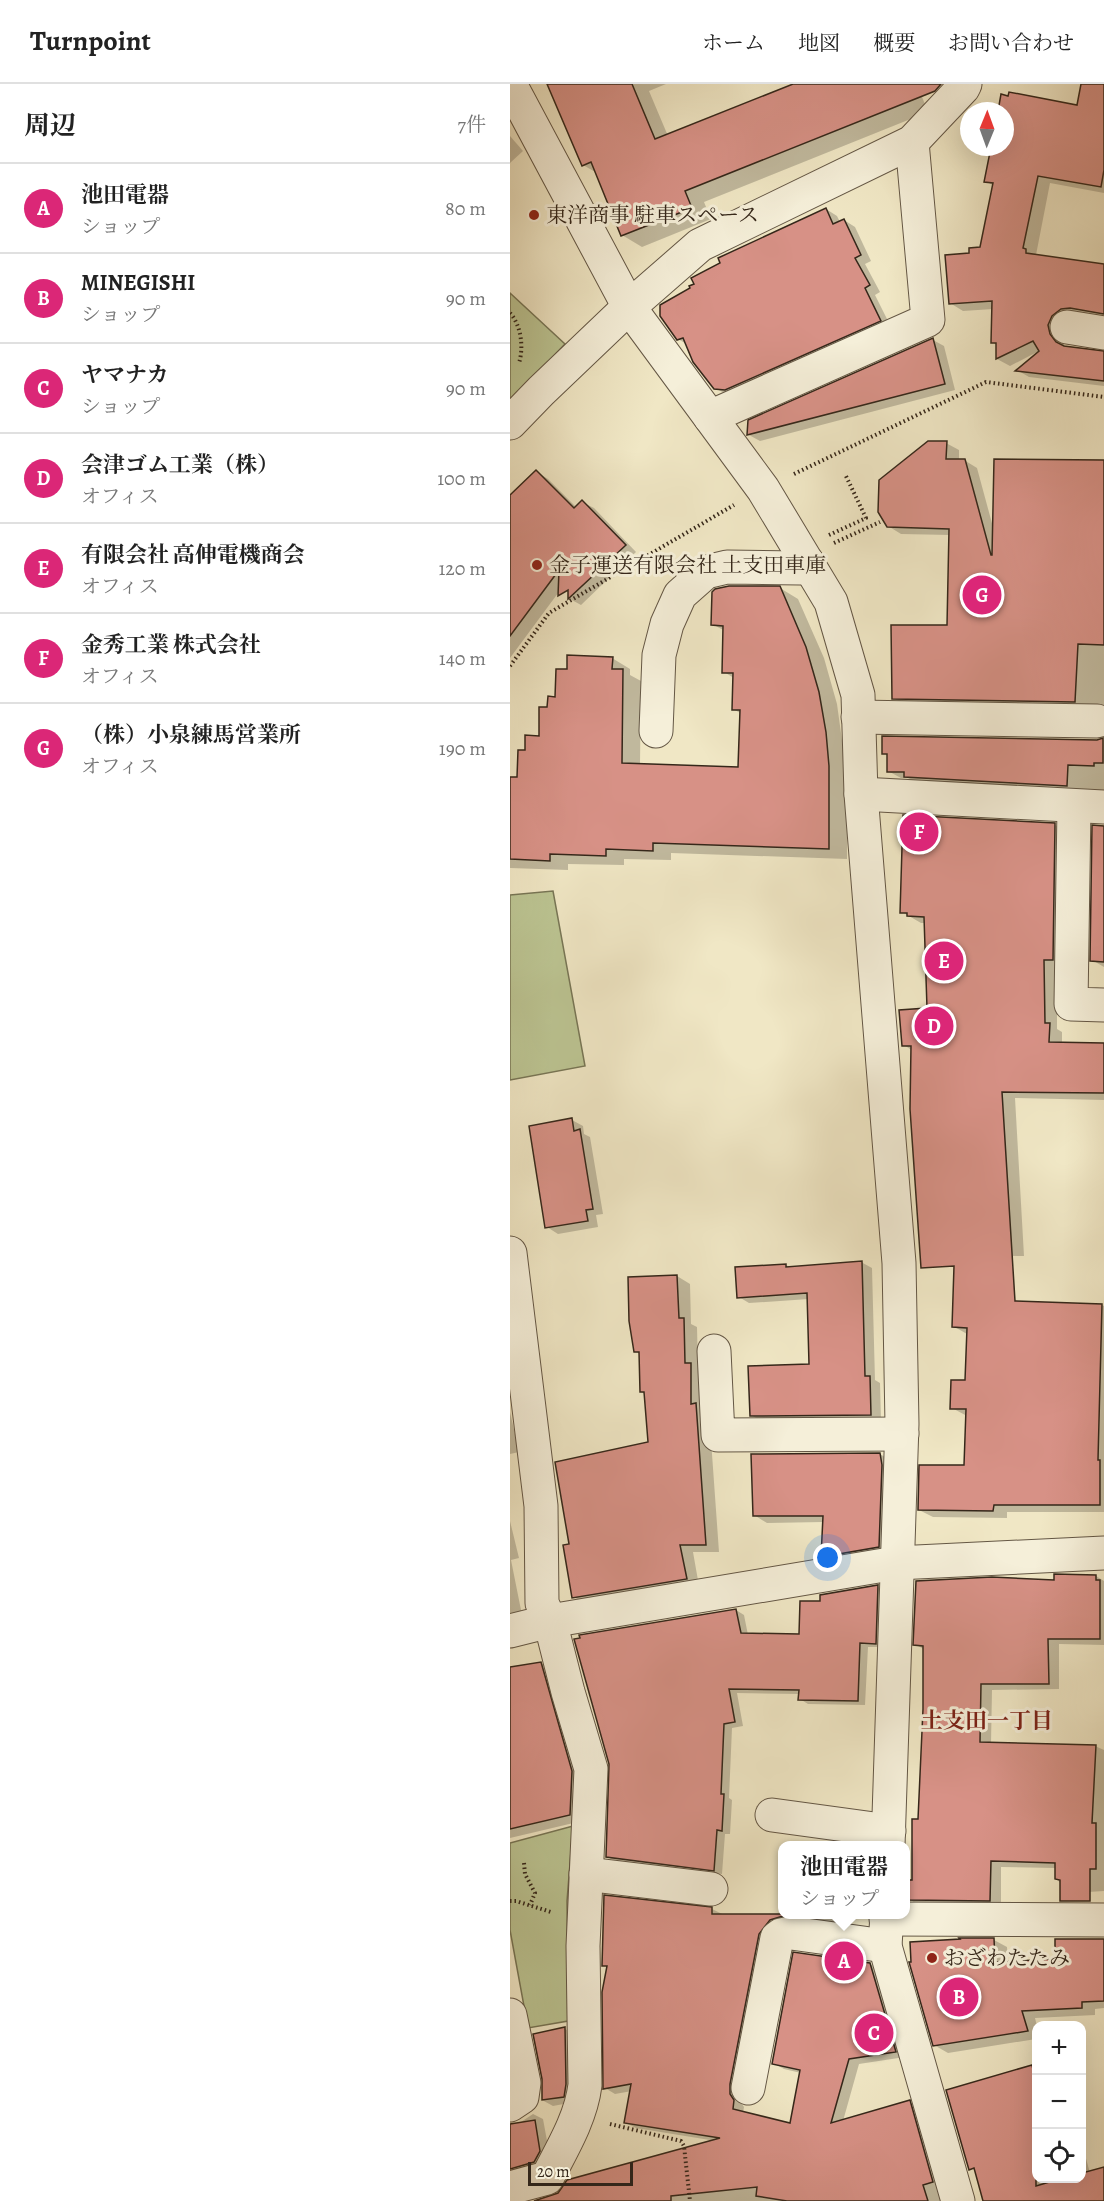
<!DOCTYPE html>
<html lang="ja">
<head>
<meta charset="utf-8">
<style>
  :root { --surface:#fff; --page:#f2f2f2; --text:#222; --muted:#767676; --line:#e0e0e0; --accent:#db2777 }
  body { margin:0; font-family:Alegreya,"Noto Serif JP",serif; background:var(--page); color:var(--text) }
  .controls { position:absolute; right:18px; bottom:18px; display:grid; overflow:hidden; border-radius:12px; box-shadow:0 6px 24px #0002 }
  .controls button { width:54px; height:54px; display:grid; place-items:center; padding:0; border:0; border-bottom:2px solid var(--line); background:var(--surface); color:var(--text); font:30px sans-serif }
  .compass { position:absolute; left:450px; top:18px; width:54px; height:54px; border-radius:50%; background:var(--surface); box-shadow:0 6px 24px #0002; rotate:1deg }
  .scale { position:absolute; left:18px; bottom:15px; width:105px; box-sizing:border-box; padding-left:6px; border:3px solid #35271a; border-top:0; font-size:16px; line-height:21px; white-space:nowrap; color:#35271a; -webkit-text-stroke:4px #f5efd9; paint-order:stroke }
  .you { position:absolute; left:318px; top:1474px; width:21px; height:21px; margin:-15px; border:4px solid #fff; border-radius:50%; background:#1a73e8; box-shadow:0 0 0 9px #1a73e833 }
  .badge { display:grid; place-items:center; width:39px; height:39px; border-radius:50%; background:var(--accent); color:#fff; font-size:20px; font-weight:700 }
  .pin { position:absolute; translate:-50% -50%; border:3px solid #fff; box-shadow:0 2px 6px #0006 }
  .popup { position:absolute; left:268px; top:1757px; width:132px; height:78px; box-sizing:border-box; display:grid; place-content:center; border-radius:12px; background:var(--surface); filter:drop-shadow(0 2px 4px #0005); font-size:20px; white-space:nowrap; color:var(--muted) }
  .popup b { font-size:22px; color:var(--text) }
  .popup::after { content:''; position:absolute; left:50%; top:100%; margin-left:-12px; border:12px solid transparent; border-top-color:var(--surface) }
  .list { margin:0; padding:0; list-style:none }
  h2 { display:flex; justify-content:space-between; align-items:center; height:78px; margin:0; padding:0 24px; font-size:26px }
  h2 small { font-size:20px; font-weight:400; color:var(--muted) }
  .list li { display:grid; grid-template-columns:39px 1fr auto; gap:18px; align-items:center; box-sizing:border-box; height:90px; padding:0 24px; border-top:2px solid var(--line) }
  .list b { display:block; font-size:22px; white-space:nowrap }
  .list p { margin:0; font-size:20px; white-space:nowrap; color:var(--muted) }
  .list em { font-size:20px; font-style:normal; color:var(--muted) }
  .icon { flex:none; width:33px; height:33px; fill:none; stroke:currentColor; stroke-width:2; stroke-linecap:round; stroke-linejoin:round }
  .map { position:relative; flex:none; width:594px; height:2117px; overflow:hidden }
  header { display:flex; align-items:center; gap:36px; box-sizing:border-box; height:84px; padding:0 30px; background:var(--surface); border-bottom:2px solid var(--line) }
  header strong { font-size:28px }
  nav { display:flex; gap:33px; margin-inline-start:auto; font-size:21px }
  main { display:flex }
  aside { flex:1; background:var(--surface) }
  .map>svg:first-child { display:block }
  .green { fill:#bcc593; stroke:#787656; stroke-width:1.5 }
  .shadow { fill:#0003 }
  .building { fill:#d79186; stroke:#35271a; stroke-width:1.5 }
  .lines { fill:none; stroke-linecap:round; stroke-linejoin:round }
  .minor-casing { stroke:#645745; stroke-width:35 }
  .path { stroke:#35271a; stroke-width:4; stroke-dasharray:1.5 3; stroke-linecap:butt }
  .minor { stroke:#f5efd9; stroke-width:33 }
  .poi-dot { fill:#8f2418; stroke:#f5efd9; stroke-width:2 }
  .labels { text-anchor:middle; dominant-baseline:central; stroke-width:6; stroke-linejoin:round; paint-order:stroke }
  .poi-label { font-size:21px; fill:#35271a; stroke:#f5efd9; text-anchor:start }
  .neighbourhood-label { font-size:22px; font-weight:bold; fill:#7a1f14; stroke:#f5efd9 }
</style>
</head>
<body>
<header>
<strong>Turnpoint</strong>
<nav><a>ホーム</a><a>地図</a><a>概要</a><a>お問い合わせ</a></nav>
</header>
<main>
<aside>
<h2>周辺<small>7件</small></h2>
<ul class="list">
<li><span class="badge">A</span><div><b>池田電器</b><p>ショップ</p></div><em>80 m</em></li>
<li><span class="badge">B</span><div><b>MINEGISHI</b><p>ショップ</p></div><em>90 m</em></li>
<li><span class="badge">C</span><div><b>ヤマナカ</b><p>ショップ</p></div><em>90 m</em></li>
<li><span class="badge">D</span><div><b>会津ゴム工業（株）</b><p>オフィス</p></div><em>100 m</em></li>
<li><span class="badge">E</span><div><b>有限会社 高伸電機商会</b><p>オフィス</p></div><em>120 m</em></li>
<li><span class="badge">F</span><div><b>金秀工業 株式会社</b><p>オフィス</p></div><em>140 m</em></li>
<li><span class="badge">G</span><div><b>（株）小泉練馬営業所</b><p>オフィス</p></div><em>190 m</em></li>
</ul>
</aside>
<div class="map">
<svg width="594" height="2117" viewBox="0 0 594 2117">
  <rect width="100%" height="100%" fill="#f0e7c5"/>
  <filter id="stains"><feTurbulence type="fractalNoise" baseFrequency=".00333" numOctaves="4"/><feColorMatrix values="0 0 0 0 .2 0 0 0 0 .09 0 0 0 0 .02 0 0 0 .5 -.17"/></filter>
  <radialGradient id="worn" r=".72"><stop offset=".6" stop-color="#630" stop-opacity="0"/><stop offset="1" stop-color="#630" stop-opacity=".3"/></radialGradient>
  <g class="green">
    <polygon points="0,209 55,260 0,318"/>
    <polygon points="43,807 75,982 0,996 0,811"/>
    <polygon points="63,1742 57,1817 58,1937 18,1944 0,1846 0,1759"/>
  </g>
  <g class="shadow">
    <polygon points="39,0 156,0 139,7 158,52 287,0 407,0 418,28 194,118 201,135 132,163 112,151 87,89 73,81"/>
    <polygon points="573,0 594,0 594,109 540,99 526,171 594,181 594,234 552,258 556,263 594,269 594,302 519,293 507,286 529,267 500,282 487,275 487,261 482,258 483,225 453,227 440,219 461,171 471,165 484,102 476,97 482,63 495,63 495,27 489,27 568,23"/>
    <polygon points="0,52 13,67 0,79"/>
    <polygon points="316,125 327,132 330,138 334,136 345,143 361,177 355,180 370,208 365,211 381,243 216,310 205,304 178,261 168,255"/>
    <polygon points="423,256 434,262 445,306 250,357 239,351 240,337"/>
    <polygon points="436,359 449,366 449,376 454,376 467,384 483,443 594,377 594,625 396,621 383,614 439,543 440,451 391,450 378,442"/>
    <polygon points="27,388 38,395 66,423 72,418 84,424 126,468 71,521 60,515 60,504 54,501 0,574 0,413"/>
    <polygon points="270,504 288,515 314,574 327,620 337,693 337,775 161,769 161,776 114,775 114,781 58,780 58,786 0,784 0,694 9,695 16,667 30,653 39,625 46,615 58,587 102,574 120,585 120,591 131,597 130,681 230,684 232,630 223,625 224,594 214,588 215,547 202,540"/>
    <polygon points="594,656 594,710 408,700 398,694 391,694 378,687 379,672 374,669"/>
    <polygon points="545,741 557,748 547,882 547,945 552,948 552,960 594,961 594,1016 505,1014 514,1172 424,1171 403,967 394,961 418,925 416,839 411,839 392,828"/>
    <polygon points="594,742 594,883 582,876 584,743"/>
    <polygon points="62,1036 73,1042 74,1050 80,1053 93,1130 86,1131 88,1143 48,1150 37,1143"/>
    <polygon points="351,1178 362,1184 365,1296 370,1299 371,1337 251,1337 241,1331 300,1281 299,1215 239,1219 229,1213 276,1181 281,1184"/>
    <polygon points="167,1192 180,1200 181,1240 187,1243 188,1284 193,1288 199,1328 209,1468 183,1468 189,1502 77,1521 64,1513 61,1461 139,1360 135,1310 131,1308 130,1270 125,1267"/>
    <polygon points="592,1221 594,1222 594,1428 497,1428 497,1434 423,1433 409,1426 455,1383 457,1332 442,1324 456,1298 457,1250 443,1242"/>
    <polygon points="0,1328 9,1368 0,1370"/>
    <polygon points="370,1370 383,1378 382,1470 325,1479 313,1472 314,1438 257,1439 244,1431"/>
    <polygon points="0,1437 9,1474 1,1476 12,1531 0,1533"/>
    <polygon points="546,1492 586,1492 594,1497 594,1561 549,1560 549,1605 482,1606 481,1660 585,1662 594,1666 594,1807 563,1809 546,1795 546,1784 491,1783 491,1822 410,1822 399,1815 404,1798 410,1737 415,1566 405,1560 546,1497"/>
    <polygon points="368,1503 376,1507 374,1563 358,1563 355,1621 298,1620 290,1615 290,1610 227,1609 233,1642 222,1644 219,1714 222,1716 220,1750 215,1750 212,1790 106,1777 97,1773 226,1526 234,1531 238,1551 291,1551 311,1519"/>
    <polygon points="31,1579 43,1587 74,1695 72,1737 0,1754 0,1585"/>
    <polygon points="272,1803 272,1830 339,1830 338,1842 280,1838 269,1832"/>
    <polygon points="202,1825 261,1854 230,2017 234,2023 233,2029 281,2041 291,1989 274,1985 263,1979 360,1880 370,1886 395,1973 349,1980 333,2037 399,2018 410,2024 436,2117 29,2117 206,2057 126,2044 116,2039 122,2007 105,2010 95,2004 98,1883 94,1881"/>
    <polygon points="484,1856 497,1863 498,1879 547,1876 594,1856 594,1924 585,1925 585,1931 525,1934 527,1942 526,1955 438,1969 424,1961"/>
    <polygon points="55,1945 66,1951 64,2018 43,2022 32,2016 34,1996 25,1951"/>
    <polygon points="522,1983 526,1985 526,2094 572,2094 572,2060 580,2089 594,2085 594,2117 482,2117"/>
    <polygon points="23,2030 33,2035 40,2073 0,2095 0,2041 11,2038"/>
  </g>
  <g class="building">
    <polygon points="37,0 122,0 145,55 283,0 431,0 425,7 175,107 182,124 111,152 81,78 72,82"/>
    <polygon points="571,0 594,0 594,86 591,103 528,92 513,164 516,165 516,169 594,180 594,230 560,224 551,225 542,232 538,241 540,250 546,258 554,262 594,267 594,297 505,287 529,267 523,257 486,275 486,259 481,259 482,217 439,220 435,171 459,169 459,164 470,163 483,99 474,98 481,63 495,63 495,27 488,27 491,10 498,12 499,8 567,21"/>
    <polygon points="316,124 323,140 334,135 351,171 345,174 360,201 355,204 371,237 215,306 204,305 183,278 173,254 167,256 150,232 150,221 180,204 179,202 184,200 181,194 210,179 208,174"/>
    <polygon points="423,254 435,300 237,351 238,336"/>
    <polygon points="418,357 437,357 436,375 455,375 481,471 482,471 484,375 594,376 594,561 568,560 565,618 382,615 381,541 437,541 439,445 377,443 368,428 369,396"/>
    <polygon points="26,386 64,424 72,416 116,461 58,515 58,506 48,512 49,486 0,552 0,411"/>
    <polygon points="219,502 270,502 296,563 309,608 316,648 319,682 319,765 143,759 143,767 96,765 96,772 40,770 40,777 0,775 0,693 7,693 8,666 15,666 15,651 29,652 29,623 37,623 38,612 45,613 46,585 57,585 57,571 103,573 102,585 113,585 112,679 228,683 230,626 222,626 223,589 212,589 213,542 201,541 202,508 205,505"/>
    <polygon points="372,652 587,656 593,654 593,679 584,679 584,682 558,681 557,702 394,693 394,688 377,688 377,670 372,670"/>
    <polygon points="393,731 545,739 543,876 534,876 535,939 540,939 539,958 594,959 594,1009 492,1008 505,1217 592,1220 588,1376 590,1376 590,1421 484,1421 483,1427 408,1426 409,1381 454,1381 456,1325 440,1325 441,1296 455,1296 457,1244 442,1243 444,1182 411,1184 400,1025 401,962 392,962 389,926 417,924 414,833 397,832 397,829 390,829"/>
    <polygon points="582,741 594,742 594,878 580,877"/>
    <polygon points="62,1034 64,1047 70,1045 83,1125 76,1126 78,1137 35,1144 19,1042"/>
    <polygon points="352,1177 355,1292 360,1292 361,1331 240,1332 238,1282 299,1280 297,1209 227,1214 225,1183 276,1180 276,1183"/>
    <polygon points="167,1191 169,1234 174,1234 175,1279 181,1279 181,1320 186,1319 196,1461 170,1461 177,1495 62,1514 53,1461 59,1460 45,1378 138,1358 134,1308 130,1308 129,1268 124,1268 119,1237 118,1193"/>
    <polygon points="370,1369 372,1381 369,1463 311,1473 313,1432 243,1432 241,1370"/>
    <polygon points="544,1490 586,1491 586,1496 590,1496 590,1555 538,1555 539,1600 471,1600 470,1658 586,1661 582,1739 586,1739 586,1785 580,1785 580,1817 550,1817 550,1796 545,1795 545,1779 481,1777 480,1817 398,1816 397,1796 402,1796 402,1735 408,1735 413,1625 413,1562 403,1561 406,1497 482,1493 544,1496"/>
    <polygon points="368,1501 366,1560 350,1559 348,1617 288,1616 289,1606 219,1605 225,1638 214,1640 211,1710 214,1710 212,1747 207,1746 204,1787 96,1773 99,1680 64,1555 70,1554 69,1551 226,1525 231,1549 289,1550 290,1517 310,1517 310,1511"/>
    <polygon points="31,1578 62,1687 60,1731 0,1745 0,1583"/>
    <polygon points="94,1811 202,1823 202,1830 280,1830 260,1836 249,1850 220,2000 220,2010 224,2016 223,2025 280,2039 290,1986 262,1980 283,1868 360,1879 386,1968 339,1975 321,2039 400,2016 423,2098 413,2101 418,2117 277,2117 246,2112 247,2103 161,2112 161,2117 24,2117 48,2109 57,2096 210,2054 114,2039 121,2000 93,2005 92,1908 97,1882 92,1882"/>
    <polygon points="449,1854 484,1854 485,1878 545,1875 545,1855 594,1855 594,1917 572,1918 572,1924 512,1927 518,1947 423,1962 399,1878 401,1878 400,1858 450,1855"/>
    <polygon points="55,1943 56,2000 54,2013 32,2016 32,1995 23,1950"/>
    <polygon points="522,1981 526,1998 526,2102 553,2094 572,2094 572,2089 594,2083 594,2117 473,2117 464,2084 459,2086 436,2006"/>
    <polygon points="25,2036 30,2067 24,2078 0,2085 0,2040"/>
  </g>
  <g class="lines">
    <defs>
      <g id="minor">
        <polyline points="0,0 119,223 253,405 321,518 348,611 351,710 389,1179 392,1340 378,1762"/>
        <polyline points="557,243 594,249"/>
        <polyline points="200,333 418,236 402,58"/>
        <polyline points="0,339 31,307 119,223 190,161 402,58 453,4 455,0"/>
        <polyline points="348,633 587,637"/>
        <polyline points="146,647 149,571 157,540 170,511 196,488 217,483 290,484 298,479"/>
        <polyline points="351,710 594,723"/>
        <polyline points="564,723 561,920 594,921"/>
        <path d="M0,1169L31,1422L32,1519L40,1537L58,1608L81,1685L73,1862L75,2001C71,2034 52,2065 37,2094L0,2104"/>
        <polyline points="204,1267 208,1351 392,1350"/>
        <polyline points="0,1547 40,1537 386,1479 594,1469"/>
        <polyline points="262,1731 379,1747"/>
        <polyline points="76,1790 201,1805"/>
        <polyline points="377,1830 375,1862 448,2117"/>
        <polyline points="376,1835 594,1836"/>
        <polyline points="0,1931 14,1999 12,2013 0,2021"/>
        <polyline points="238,2004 267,1854 271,1851 281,1849 375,1862"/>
      </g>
    </defs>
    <use href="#minor" class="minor-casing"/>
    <g class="path">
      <path d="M0,229C11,241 14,263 9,279"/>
      <polyline points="284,390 476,298 594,313"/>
      <polyline points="319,451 356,434 335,390"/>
      <polyline points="324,459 370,438"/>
      <polyline points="0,582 39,529 224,421"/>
      <polyline points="14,1779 15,1790 25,1809 20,1821"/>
      <polyline points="0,1817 6,1817 41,1828"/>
      <polyline points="100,2040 171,2057 174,2062 180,2117"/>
    </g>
    <use href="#minor" class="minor"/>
  </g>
  <g class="poi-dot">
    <circle cx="24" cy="131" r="6"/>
    <circle cx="27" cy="481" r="6"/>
    <circle cx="422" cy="1874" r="6"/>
  </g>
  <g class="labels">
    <g class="poi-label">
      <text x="36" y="131">東洋商事 駐車スペース</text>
      <text x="39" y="481">金子運送有限会社 土支田車庫</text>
      <text x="434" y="1874">おざわたたみ</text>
    </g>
    <g class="neighbourhood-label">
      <text x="477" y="1637">土支田一丁目</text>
    </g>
  </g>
  <rect width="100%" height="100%" filter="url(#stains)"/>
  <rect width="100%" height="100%" fill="url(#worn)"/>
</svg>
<div class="controls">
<button>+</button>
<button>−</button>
<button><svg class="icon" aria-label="locate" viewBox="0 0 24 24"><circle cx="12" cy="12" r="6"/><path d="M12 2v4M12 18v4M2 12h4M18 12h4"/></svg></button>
</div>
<svg class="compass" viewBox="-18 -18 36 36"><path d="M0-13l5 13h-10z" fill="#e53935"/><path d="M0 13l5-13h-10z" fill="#767676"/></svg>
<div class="scale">20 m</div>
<div class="you"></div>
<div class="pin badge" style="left:334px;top:1877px">A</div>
<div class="popup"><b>池田電器</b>ショップ</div>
<div class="pin badge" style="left:449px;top:1913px">B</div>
<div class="pin badge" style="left:364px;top:1949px">C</div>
<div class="pin badge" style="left:424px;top:942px">D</div>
<div class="pin badge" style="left:434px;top:877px">E</div>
<div class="pin badge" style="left:409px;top:748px">F</div>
<div class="pin badge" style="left:472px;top:511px">G</div>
</div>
</main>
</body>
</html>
